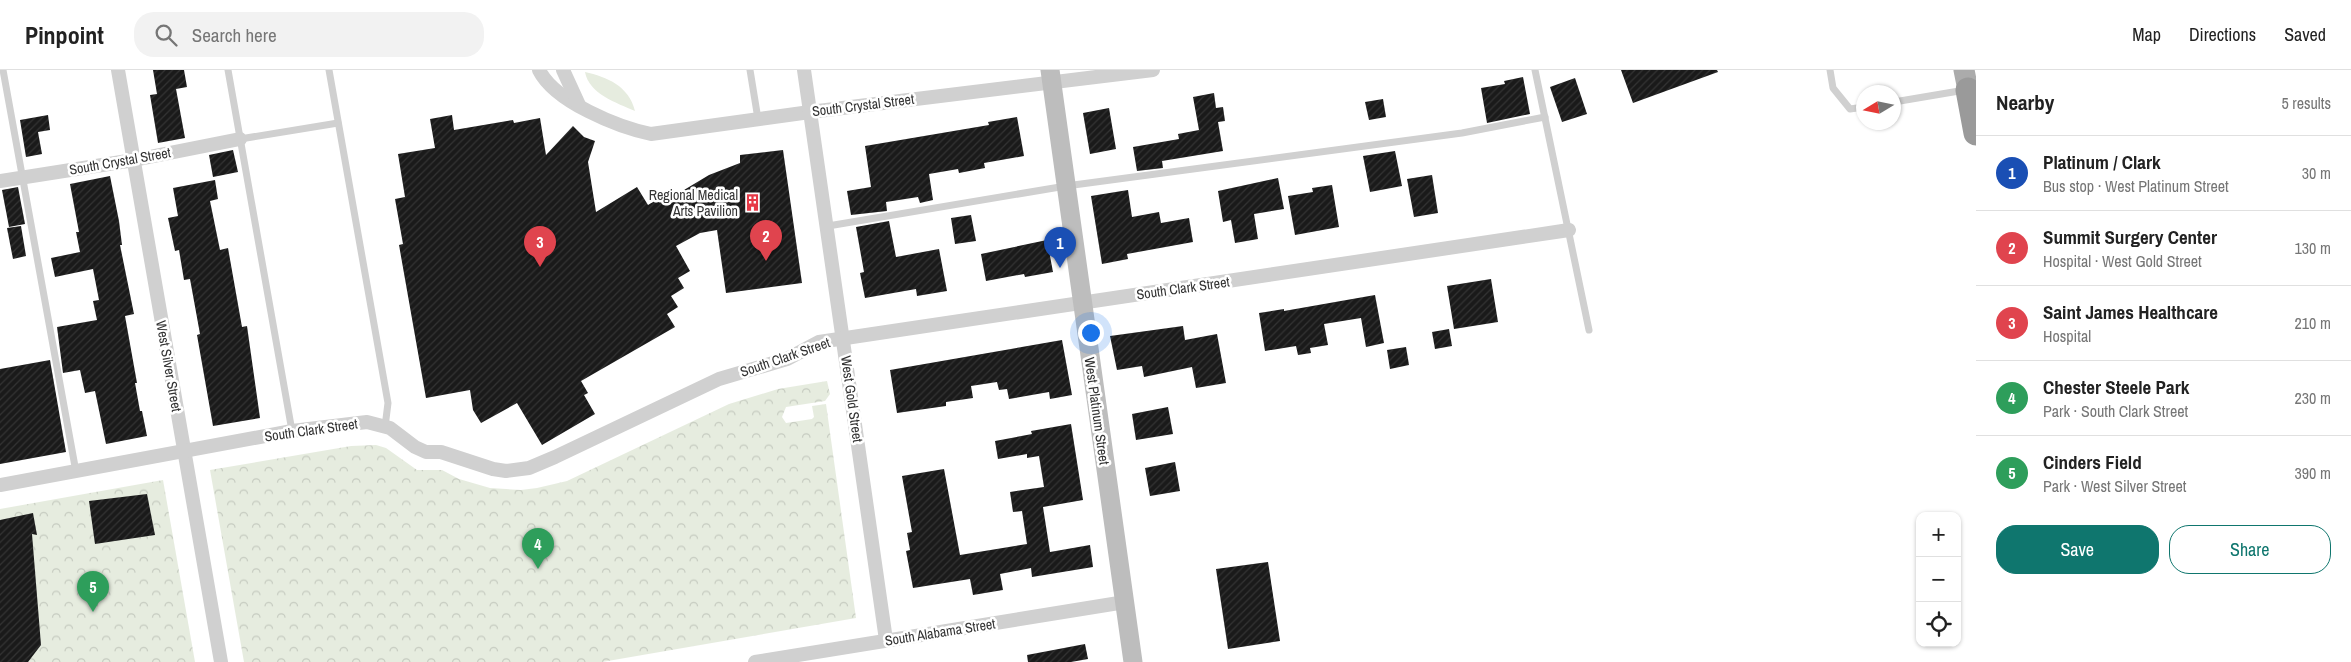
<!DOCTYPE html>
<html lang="en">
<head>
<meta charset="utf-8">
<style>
  :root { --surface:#fff; --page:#f2f2f2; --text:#222; --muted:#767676; --line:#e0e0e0; --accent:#0f766e }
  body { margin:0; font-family:"Archivo Narrow",sans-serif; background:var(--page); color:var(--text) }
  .controls { position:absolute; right:15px; bottom:15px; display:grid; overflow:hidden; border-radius:10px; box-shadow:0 1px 4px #0004 }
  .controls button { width:45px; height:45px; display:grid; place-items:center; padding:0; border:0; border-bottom:1px solid var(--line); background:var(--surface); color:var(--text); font:25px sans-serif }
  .compass { position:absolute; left:1856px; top:15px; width:45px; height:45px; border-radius:50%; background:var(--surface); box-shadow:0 1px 4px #0004; rotate:260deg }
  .you { position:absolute; left:1090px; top:262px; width:18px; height:18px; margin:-12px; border:4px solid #fff; border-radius:50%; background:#1a73e8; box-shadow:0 0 0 8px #1a73e833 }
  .badge { display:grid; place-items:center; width:32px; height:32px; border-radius:50%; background:var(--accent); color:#fff; font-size:16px; font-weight:700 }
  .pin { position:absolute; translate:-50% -41px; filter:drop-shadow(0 1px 2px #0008) }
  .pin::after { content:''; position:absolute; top:26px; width:18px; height:15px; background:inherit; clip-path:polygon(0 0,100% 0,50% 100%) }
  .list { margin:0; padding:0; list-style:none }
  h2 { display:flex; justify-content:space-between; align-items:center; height:65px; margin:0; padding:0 20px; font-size:21px }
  h2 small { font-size:16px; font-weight:400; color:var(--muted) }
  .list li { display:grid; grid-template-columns:32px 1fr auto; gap:15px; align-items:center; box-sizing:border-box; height:75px; padding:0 20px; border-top:1px solid var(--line) }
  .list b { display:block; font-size:19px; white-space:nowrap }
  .list p { margin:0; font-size:16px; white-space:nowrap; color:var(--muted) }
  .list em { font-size:16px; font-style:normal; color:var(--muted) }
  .actions { display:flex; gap:10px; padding:15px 20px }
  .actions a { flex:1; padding:11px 0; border:1px solid var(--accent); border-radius:20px; text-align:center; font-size:18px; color:var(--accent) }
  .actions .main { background:var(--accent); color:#fff }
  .icon { flex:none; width:28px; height:28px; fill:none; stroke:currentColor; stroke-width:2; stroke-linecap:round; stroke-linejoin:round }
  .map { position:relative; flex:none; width:1976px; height:592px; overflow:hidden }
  header { display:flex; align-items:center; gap:30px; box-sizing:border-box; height:70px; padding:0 25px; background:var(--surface); border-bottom:1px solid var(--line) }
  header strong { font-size:24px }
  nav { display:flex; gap:28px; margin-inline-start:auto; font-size:18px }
  .search { width:350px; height:45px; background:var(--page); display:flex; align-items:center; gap:12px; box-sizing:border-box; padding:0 18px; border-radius:20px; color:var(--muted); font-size:19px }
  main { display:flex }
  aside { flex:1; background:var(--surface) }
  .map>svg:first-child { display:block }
  .grass { fill:#e6ecdf }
  .park { fill:url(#park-crowns) }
  .building { fill:url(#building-hatch) }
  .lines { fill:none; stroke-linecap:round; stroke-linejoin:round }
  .lane { stroke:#d0d0d0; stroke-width:7 }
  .street { stroke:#d0d0d0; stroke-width:14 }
  .secondary { stroke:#bdbdbd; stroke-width:19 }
  .primary { stroke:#ababab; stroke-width:21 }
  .highway { stroke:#9a9a9a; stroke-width:25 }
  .labels { text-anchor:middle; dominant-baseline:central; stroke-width:5; stroke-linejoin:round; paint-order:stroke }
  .street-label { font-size:14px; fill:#333; stroke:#fff }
  .poi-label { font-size:14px; fill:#333; stroke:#fff; text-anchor:end }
</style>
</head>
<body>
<header>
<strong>Pinpoint</strong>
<div class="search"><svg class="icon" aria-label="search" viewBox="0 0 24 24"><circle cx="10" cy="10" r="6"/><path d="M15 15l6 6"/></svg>Search here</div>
<nav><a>Map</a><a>Directions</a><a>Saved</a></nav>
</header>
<main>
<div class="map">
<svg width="1976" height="592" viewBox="0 0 1976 592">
  <defs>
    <pattern id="park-crowns" width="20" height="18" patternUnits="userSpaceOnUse" patternTransform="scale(1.25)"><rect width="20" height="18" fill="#e6ecdf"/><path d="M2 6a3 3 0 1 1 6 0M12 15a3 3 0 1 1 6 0" fill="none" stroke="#c6cbc0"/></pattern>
    <pattern id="building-hatch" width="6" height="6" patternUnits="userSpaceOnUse" patternTransform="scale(1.25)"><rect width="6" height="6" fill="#1a1a1a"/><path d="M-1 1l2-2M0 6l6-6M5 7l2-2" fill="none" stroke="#333"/></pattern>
  </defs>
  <rect width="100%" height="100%" fill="#fff"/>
  <path class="grass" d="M585,2C607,7 629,16 635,41C617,33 589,24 585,2Z"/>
  <g class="park">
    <polygon points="827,311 830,324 825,331 786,337 782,347 786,353 812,349 814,347 812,336 826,334 856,548 602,592 244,592 210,400 351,376 376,375 386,378 417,400 442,400 459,409 490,418 521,420 537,418 567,411 729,334 778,319"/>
    <polygon points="163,410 195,592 0,592 0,439"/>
  </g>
  <g class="building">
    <polygon points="153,0 184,0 187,17 176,19 185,68 158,73 150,25 157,24"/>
    <polygon points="1621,0 1717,0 1718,2 1633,33"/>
    <polygon points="1523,7 1530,44 1487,53 1481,18 1505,14 1504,11"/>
    <polygon points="1575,8 1587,44 1562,52 1550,17"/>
    <polygon points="1214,23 1216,38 1223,37 1225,51 1218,52 1223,81 1162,91 1163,98 1137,101 1133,77 1179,69 1178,64 1199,60 1193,27"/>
    <polygon points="1383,29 1386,47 1369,50 1365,32"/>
    <polygon points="1109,38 1116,79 1090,84 1083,43"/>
    <polygon points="48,45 50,60 38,62 42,84 26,87 20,50"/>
    <polygon points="452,45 454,60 513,50 514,53 540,48 546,85 573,56 584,67 595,71 588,92 596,142 637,117 648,135 661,127 664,132 709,105 740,93 740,85 783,80 802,213 726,223 717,160 700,163 676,176 690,201 678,208 684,218 671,226 678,237 667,244 675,257 581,311 588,323 584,325 595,344 542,375 517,333 481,353 473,340 470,320 426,328 399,175 403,174 395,129 405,127 398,84 435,78 430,49"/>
    <polygon points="1017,47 1024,86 984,93 985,98 959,103 958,99 929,104 933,130 920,133 918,127 886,132 887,141 851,145 847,121 871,117 865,76 989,55 988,52"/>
    <polygon points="233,80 238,102 213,107 209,85"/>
    <polygon points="1395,81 1402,116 1370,122 1363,86"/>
    <polygon points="1432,105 1438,143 1414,147 1407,109"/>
    <polygon points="110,106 119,151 122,175 120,175 134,244 125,246 137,313 135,313 140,341 142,341 147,366 106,374 95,321 85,323 80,300 63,303 57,257 97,250 93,231 99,230 93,199 55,207 51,188 80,182 76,162 79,162 70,114"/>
    <polygon points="1278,108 1284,139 1254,144 1258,169 1235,173 1231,150 1223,152 1218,121"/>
    <polygon points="215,110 218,129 210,131 220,180 228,178 242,257 247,256 260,348 213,356 197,265 200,264 190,209 184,210 179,180 175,181 168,148 178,146 173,118"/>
    <polygon points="1332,115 1339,157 1295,165 1288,126 1313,122 1312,118"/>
    <polygon points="18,117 25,154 9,157 2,120"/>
    <polygon points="1128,120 1132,147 1159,142 1161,153 1189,148 1193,172 1127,184 1128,189 1102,194 1091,126"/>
    <polygon points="971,145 976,171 955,174 951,148"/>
    <polygon points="889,151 896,187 939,179 947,221 917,226 916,219 865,228 860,203 864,202 856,157"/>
    <polygon points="21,156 26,186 13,189 7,158"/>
    <polygon points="1047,170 1053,202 1025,207 1024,204 986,211 981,184"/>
    <polygon points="1491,209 1498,252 1454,259 1447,216"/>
    <polygon points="1375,225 1384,273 1366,277 1361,248 1324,254 1328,275 1310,278 1311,283 1298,285 1296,276 1265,281 1259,243 1284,239 1284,241"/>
    <polygon points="1183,256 1185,270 1217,264 1226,313 1196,318 1192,297 1144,307 1142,296 1117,300 1110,266"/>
    <polygon points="1449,259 1452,276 1435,279 1432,262"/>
    <polygon points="1062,270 1072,325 1050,329 1049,322 1009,329 1007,319 999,320 997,312 971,316 973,328 946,332 946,336 897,343 890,300"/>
    <polygon points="1406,277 1409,295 1390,299 1387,280"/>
    <polygon points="50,290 66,382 0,394 0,299"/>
    <polygon points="1168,337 1173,364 1136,370 1132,344"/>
    <polygon points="1071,354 1083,430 1043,437 1050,482 1090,475 1093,497 1032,507 1031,498 1000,504 1003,520 973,525 970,509 913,518 906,481 910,480 907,463 912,462 902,406 944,399 960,485 1027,474 1022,441 1013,442 1010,422 1044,417 1039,386 1027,388 1027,384 998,389 995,371 1032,364 1031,361"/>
    <polygon points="1175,392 1180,421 1150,426 1145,398"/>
    <polygon points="147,424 155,465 95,474 89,431"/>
    <polygon points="33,443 37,465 32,464 41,575 28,592 0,592 0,450"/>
    <polygon points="1268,492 1280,571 1228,579 1216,499"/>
    <polygon points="1085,574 1088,589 1071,592 1028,592 1027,585"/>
  </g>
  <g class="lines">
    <g class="lane">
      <polyline points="3,0 76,402"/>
      <polyline points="228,0 292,361"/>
      <polyline points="329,0 388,333 385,357"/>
      <polyline points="750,0 758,49"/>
      <polyline points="1535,0 1589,260"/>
      <polyline points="1830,0 1833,18 1850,39 1864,37"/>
      <polyline points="1894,32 1965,20"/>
      <polyline points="240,69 338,53"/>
      <polyline points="828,156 1066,116 1462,63 1545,47"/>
    </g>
    <g class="street">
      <polyline points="118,0 221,592"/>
      <path d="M539,0C555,32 618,57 651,64L810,42L1153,0"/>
      <polyline points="563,0 579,35"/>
      <polyline points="804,0 886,570"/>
      <polyline points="0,111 134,90 240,69"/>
      <polyline points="0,415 292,361 367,352 390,358 415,377 426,382 441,382 493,399 506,401 529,398 555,387 719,309 787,289 819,272 1569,160"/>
      <polyline points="755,592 1125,532"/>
    </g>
    <polyline class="secondary" points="1050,0 1133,592"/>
    <polyline class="primary" points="1964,0 1968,20"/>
    <polyline class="highway" points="1968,20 1976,63"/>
  </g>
  <defs>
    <symbol id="building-bare" viewBox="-9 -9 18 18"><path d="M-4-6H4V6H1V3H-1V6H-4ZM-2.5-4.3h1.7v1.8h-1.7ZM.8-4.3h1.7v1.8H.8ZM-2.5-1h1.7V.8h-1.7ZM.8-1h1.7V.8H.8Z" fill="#e63946" stroke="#fff" stroke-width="2.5" paint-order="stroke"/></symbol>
  </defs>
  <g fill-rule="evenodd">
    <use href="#building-bare" x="740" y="120" width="25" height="25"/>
  </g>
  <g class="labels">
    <g class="street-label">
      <text transform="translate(863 35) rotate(-7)">South Crystal Street</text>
      <text transform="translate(120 91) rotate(-10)">South Crystal Street</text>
      <text transform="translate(1183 218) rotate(-8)">South Clark Street</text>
      <text transform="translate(785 287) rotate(-19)">South Clark Street</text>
      <text transform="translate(169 296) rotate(80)">West Silver Street</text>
      <text transform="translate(852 329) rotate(82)">West Gold Street</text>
      <text transform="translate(1097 341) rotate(82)">West Platinum Street</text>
      <text transform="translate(311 360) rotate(-8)">South Clark Street</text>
      <text transform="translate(940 562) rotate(-9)">South Alabama Street</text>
    </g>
    <g class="poi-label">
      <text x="738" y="125">Regional Medical<tspan x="738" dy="16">Arts Pavilion</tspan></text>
    </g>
  </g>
</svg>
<div class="controls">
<button>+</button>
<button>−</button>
<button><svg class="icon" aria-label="locate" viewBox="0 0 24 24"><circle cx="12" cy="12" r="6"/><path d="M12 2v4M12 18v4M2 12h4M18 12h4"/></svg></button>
</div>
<svg class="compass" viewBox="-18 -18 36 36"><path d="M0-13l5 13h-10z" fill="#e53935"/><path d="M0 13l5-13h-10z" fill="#767676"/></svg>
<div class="you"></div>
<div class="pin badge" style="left:1060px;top:198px;background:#1a4fb4">1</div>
<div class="pin badge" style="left:766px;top:191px;background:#e0444e">2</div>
<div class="pin badge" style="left:540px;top:197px;background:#e0444e">3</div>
<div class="pin badge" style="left:538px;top:499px;background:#2e9e5b">4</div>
<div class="pin badge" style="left:93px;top:542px;background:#2e9e5b">5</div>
</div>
<aside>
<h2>Nearby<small>5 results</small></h2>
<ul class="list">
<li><span class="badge" style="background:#1a4fb4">1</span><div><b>Platinum / Clark</b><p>Bus stop · West Platinum Street</p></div><em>30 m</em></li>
<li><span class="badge" style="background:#e0444e">2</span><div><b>Summit Surgery Center</b><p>Hospital · West Gold Street</p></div><em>130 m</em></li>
<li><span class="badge" style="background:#e0444e">3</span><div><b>Saint James Healthcare</b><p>Hospital</p></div><em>210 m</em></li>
<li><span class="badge" style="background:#2e9e5b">4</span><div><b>Chester Steele Park</b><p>Park · South Clark Street</p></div><em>230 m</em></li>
<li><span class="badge" style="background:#2e9e5b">5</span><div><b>Cinders Field</b><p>Park · West Silver Street</p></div><em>390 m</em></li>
</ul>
<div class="actions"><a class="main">Save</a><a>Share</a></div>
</aside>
</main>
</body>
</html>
